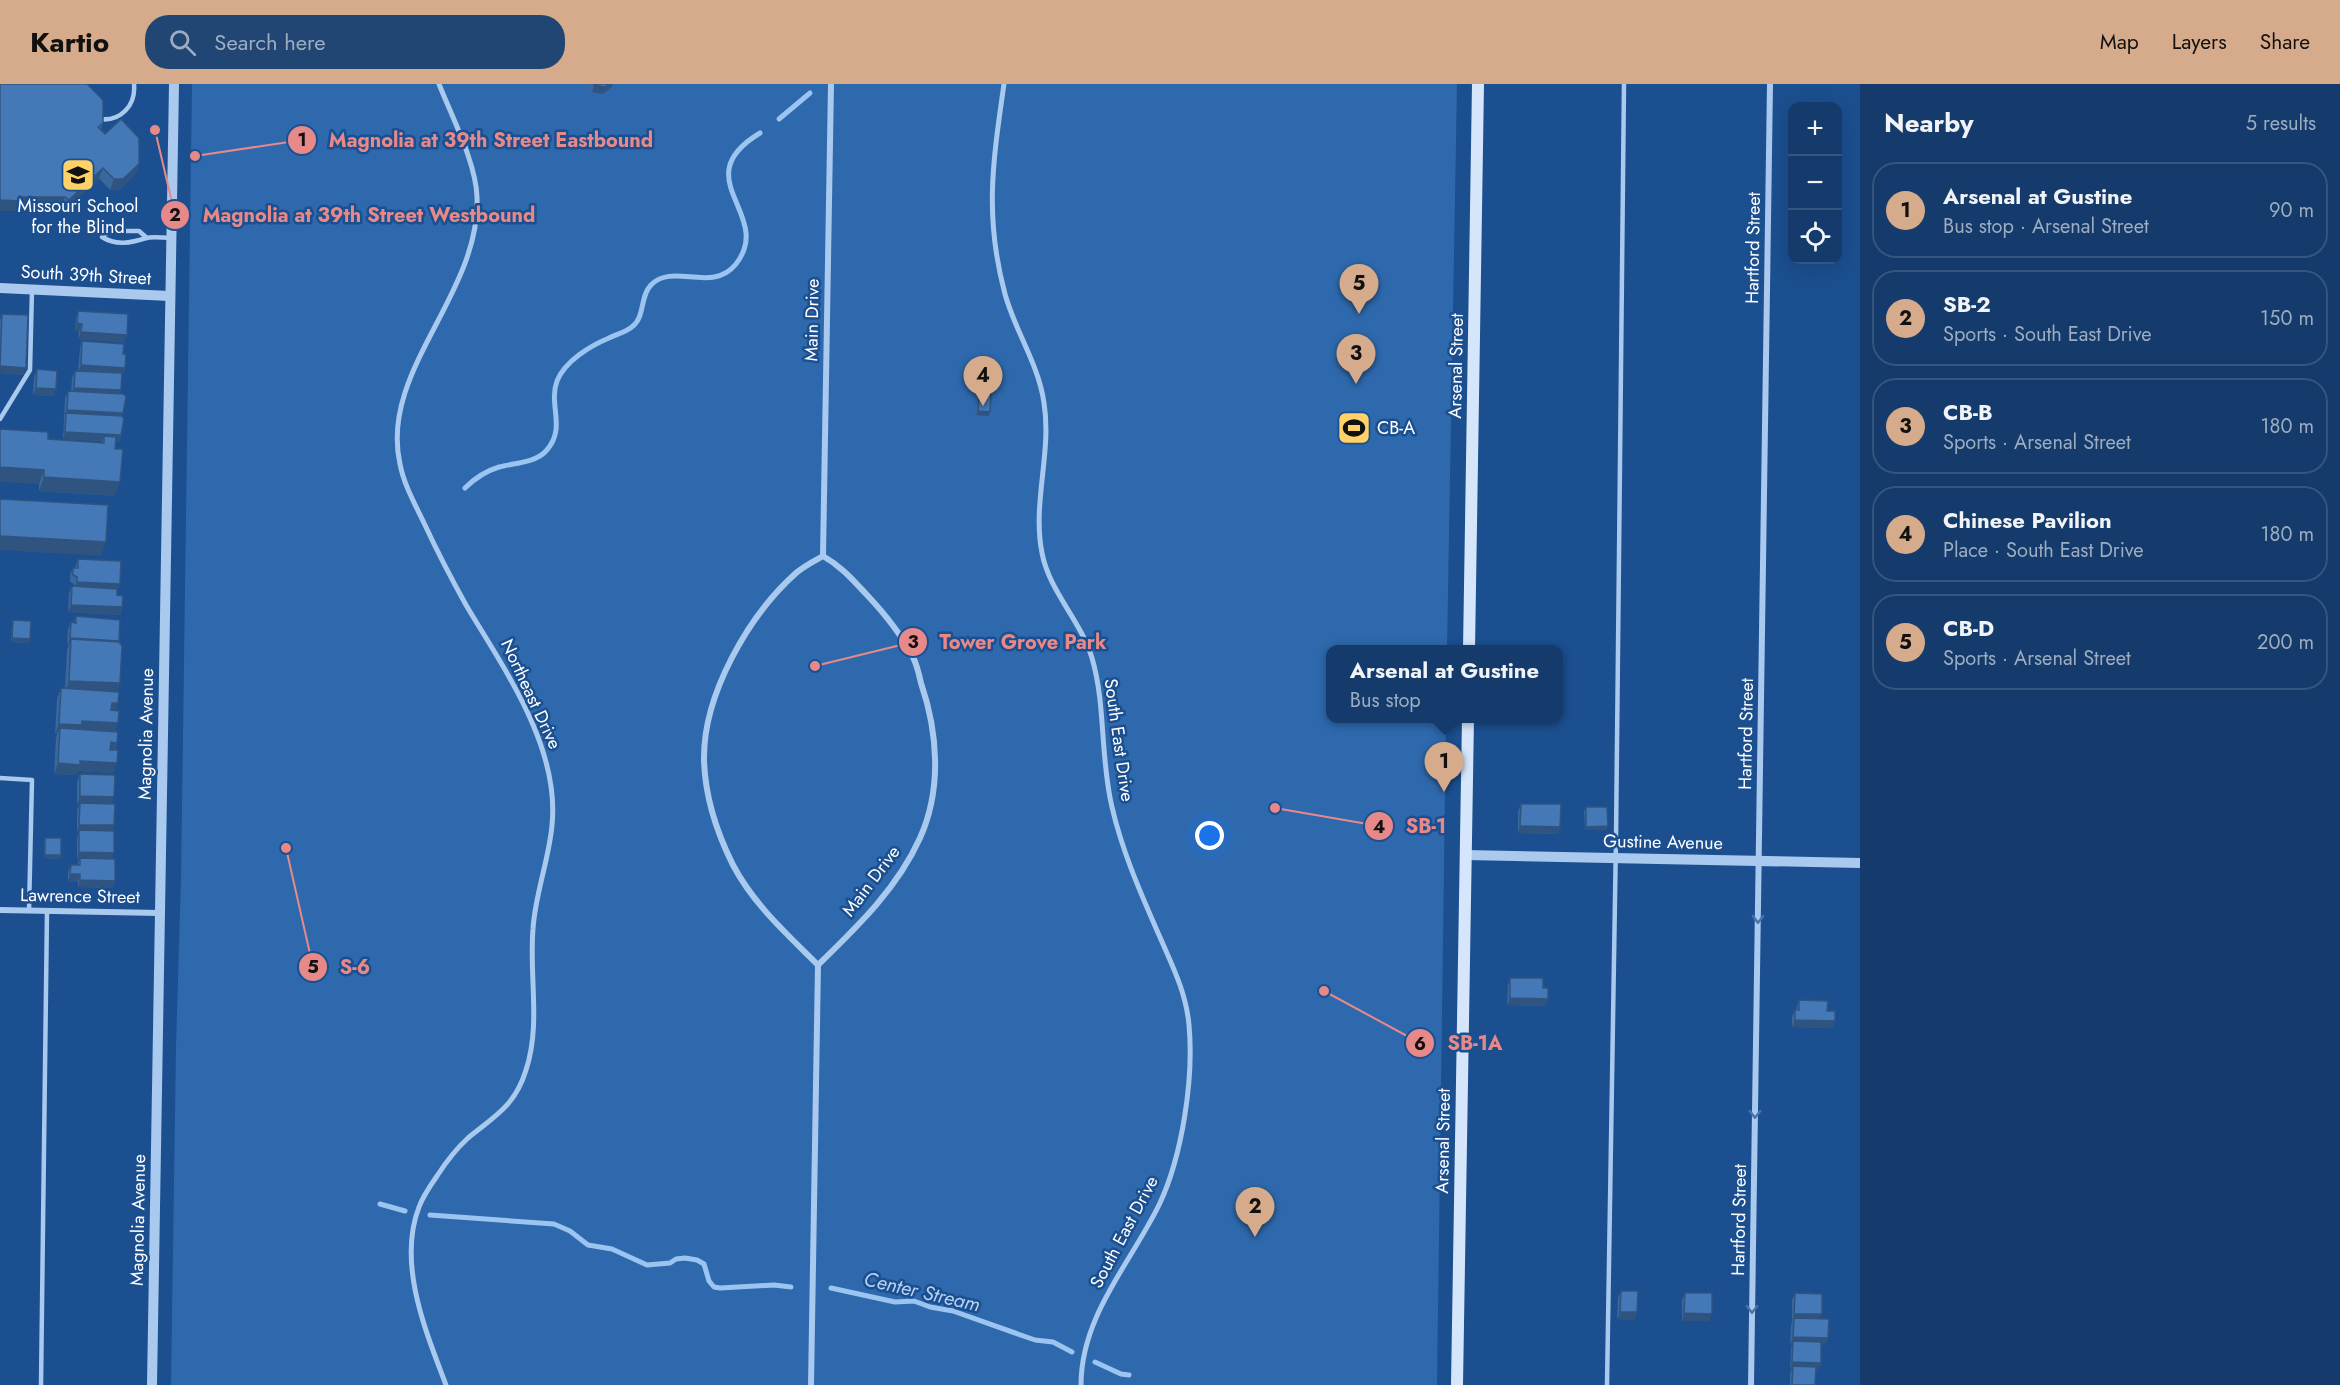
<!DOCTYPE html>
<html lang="en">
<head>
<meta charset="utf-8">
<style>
  :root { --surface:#143b6b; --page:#214673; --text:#f1f3f6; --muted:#9dadc1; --line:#33557e; --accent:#d6ab8b }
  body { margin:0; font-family:Jost,sans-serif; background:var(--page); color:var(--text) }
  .controls { position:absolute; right:18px; top:18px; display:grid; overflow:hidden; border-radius:12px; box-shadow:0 6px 24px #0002 }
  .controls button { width:54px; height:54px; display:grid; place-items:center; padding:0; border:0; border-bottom:2px solid var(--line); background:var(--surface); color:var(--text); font:30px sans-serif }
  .you { position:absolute; left:1210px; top:752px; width:21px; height:21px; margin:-15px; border:4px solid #fff; border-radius:50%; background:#1a73e8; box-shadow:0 0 0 9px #1a73e833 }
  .badge { display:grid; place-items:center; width:39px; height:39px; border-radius:50%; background:var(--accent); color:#111; font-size:20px; font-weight:700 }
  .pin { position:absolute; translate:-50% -50px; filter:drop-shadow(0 2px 3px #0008) }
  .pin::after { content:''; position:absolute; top:32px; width:21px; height:18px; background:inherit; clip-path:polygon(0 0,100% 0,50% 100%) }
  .popup { position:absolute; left:1326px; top:561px; width:237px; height:78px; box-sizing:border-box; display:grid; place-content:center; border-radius:12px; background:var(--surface); filter:drop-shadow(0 2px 4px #0005); font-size:20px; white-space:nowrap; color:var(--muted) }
  .popup b { font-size:22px; color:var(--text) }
  .popup::after { content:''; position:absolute; left:50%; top:100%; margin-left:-12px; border:12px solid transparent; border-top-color:var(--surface) }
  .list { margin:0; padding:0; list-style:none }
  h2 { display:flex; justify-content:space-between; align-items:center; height:78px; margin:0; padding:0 24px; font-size:26px }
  h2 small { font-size:20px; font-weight:400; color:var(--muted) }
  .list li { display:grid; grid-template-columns:39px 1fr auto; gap:18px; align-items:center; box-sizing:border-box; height:96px; margin:0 12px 12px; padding:0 12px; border:2px solid var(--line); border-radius:24px }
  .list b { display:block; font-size:22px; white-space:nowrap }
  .list p { margin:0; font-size:20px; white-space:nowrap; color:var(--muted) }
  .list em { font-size:20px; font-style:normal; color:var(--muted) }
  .icon { flex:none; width:33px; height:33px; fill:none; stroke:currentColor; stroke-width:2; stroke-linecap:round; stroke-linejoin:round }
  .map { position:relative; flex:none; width:1860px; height:1301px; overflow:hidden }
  header { display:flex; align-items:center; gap:36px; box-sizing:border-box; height:84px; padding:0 30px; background:var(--accent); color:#111 }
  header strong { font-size:28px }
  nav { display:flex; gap:33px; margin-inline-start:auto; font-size:21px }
  .search { width:420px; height:54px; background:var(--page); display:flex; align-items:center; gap:15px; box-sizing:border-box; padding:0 21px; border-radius:24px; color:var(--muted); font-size:22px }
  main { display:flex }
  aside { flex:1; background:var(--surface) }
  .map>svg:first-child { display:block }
  .green { fill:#2e69ad }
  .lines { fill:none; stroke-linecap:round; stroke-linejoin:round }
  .stream { stroke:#9cc4f0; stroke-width:5 }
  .service { stroke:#a9c9ee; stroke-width:4.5 }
  .pedestrian { stroke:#a9c9ee; stroke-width:5 }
  .minor { stroke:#a9c9ee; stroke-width:6 }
  .tertiary { stroke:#a9c9ee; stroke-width:10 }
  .secondary { stroke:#d6e6fa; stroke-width:12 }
  .wall { fill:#3a679d }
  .shaded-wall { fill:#305480 }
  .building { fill:#4478b7; stroke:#305480; stroke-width:1.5 }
  .oneway { stroke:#4674ac }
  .labels { text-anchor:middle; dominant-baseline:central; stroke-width:5; stroke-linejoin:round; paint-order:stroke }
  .poi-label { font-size:18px; fill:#fff; stroke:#1b4f8f }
  .street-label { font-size:18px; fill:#fff; stroke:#1b4f8f }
  .water-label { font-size:20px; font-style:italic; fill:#b5d3f5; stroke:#1b4f8f }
  .leader { fill:none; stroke:#e88989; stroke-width:2 }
  .callout-dot { fill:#e88989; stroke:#1b4f8f; stroke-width:2 }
  .mark-label { font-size:18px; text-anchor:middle; font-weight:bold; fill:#111 }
  .callout-label { font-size:20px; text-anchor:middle; font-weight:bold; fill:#e88989; stroke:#1b4f8f; stroke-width:5; stroke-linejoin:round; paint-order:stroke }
</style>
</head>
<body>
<header>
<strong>Kartio</strong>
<div class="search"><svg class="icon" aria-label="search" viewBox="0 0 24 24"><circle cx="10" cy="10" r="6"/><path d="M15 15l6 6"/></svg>Search here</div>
<nav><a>Map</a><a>Layers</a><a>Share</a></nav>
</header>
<main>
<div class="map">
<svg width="1860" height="1301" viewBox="0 0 1860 1301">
  <rect width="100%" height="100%" fill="#1b4f8f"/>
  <polygon class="green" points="192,0 1457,0 1447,565 1330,566 1330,634 1446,635 1437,1301 171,1301 176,962 181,794"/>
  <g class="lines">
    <g class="stream">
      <polyline points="779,35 810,9"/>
      <path d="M465,404C474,395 486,387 499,383C514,379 535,379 546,367C567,344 548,322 557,297C565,277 590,262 609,254C617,250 627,248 633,242C645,232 640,212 651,201C673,178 712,210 736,180C775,130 684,95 760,49"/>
      <polyline points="380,1120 405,1127"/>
      <polyline points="430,1131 554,1140 570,1147 588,1161 612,1165 647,1181 670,1179 676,1175 685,1174 697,1176 704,1180 709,1197 714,1203 720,1204 774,1201 791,1203"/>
      <polyline points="831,1204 895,1218 914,1217 930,1223 953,1227 1035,1256 1053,1258 1072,1268"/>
      <polyline points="1095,1278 1121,1290 1129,1291"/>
    </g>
    <g class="service">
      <path d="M99,35C121,38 136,21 134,0"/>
      <path d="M147,154L139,147H110L102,153C116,162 131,159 146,154C153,152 163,154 171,154"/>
      <polyline points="0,335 30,286 32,206"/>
      <polyline points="0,694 32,696 29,827"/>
      <polyline points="41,1301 47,827"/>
      <polyline points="1607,1301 1616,754 1624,0"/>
    </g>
    <g class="pedestrian">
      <path d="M439,0C452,33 476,79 477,113C481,210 379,287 400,380C404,401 415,420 424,439C437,467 451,494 466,521C504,585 560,663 552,741C549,776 535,810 533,845C529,892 541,941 526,986C515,1022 495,1032 468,1054C456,1065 446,1078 437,1092C430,1102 423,1112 419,1123C397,1180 426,1248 446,1301"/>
      <path d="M1004,0C993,77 984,132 1005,210C1015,247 1039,281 1044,319C1052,369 1032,419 1042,469C1049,507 1081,537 1092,574C1106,622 1100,674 1112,723C1122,767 1141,810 1159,851C1172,881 1186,908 1189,941C1194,995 1182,1073 1159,1121C1130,1180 1081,1232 1081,1301"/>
    </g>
    <g class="minor">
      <path d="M823,472C842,483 852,495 867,511C884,529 901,550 913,573C917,581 919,590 921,599C938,649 942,705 920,754C897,805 857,843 818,881C787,850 754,821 733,781C717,749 705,712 704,676C703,611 748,532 796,489C804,482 814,477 823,472Z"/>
      <polyline points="823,472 831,0"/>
      <polyline points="0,826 160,829"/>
      <polyline points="811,1301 818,881"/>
      <polyline points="1751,1301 1770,0"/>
    </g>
    <g class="tertiary">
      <polyline points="0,204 170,212"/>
      <polyline points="1466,771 1860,779"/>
      <polyline points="152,1301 174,0"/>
    </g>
    <g class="secondary">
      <polyline points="1469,566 1478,0"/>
      <polyline points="1457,1301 1468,634"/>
    </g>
  </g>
  <g class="wall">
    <polygon points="586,0 613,0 612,3 603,10 592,8"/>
    <polygon points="103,39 101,45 139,80 135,90 119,106 110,106 99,94 65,126 61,123 19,124 18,127 0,127"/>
    <polygon points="78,227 127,251 124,258 78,255 79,247 75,247 76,234"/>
    <polygon points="2,230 23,291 0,289 0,236"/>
    <polygon points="82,257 123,270 125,284 122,291 120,310 122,332 121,351 119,358 115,358 115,412 39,407 39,400 48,355 102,359 102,357 63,355 65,314 68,307 71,307 72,294 75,287 78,287 80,264"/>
    <polygon points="37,285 56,305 53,312 33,311 34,293"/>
    <polygon points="979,308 989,332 976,331 977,311"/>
    <polygon points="78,475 117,507 117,511 122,523 120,531 68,528 69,509 72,502 74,502 74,500 70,498 70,491 73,484 75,484"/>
    <polygon points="76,532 119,558 116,626 118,639 115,647 117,659 115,666 113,689 78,687 76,691 54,690 56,654 57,650 55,650 57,615 61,604 65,604 67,566 69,561 67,561 68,545 71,538 74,538"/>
    <polygon points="13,536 30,555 28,559 11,558 12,540"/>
    <polygon points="80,690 112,720 112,775 115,797 112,804 78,803 78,798 68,797 68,788 71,781 77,781 79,776 77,775 77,753 79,748 77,748 77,726 80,720 77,720 77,698"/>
    <polygon points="1521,720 1560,743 1558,750 1518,749 1518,727"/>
    <polygon points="1586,723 1608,742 1606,746 1585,746 1584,727"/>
    <polygon points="45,754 61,771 60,775 44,774 44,758"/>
    <polygon points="1510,894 1543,904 1548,915 1545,922 1507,921 1508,901"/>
    <polygon points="1799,916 1827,927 1833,944 1792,943 1792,933 1795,926 1796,926"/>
    <polygon points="1621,1207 1635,1236 1617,1235 1618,1214"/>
    <polygon points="1685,1209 1709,1237 1682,1237 1682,1216"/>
    <polygon points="1795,1209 1820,1235 1826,1261 1821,1261 1821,1279 1818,1286 1816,1286 1815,1301 1790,1301 1790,1289 1792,1285 1790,1285 1791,1264 1792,1260 1790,1260 1791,1241 1792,1237 1792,1216"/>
  </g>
  <g class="shaded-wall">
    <polygon points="613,0 612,3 603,10 592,8 594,1"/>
    <polygon points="139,80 135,90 119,106 110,106 114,95"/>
    <polygon points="103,84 99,94 65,126 69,116"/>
    <polygon points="22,113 65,113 61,123 19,124 18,127 0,127 0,116"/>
    <polygon points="77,239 82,240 79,247 75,247"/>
    <polygon points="81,248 127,251 124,258 78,255"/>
    <polygon points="81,281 125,284 123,291 78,288"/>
    <polygon points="0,282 26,284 23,291 0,289"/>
    <polygon points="36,304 56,305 53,312 33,311"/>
    <polygon points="74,304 121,306 119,314 71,311"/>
    <polygon points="67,326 123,329 121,337 66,329 64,333"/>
    <polygon points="978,327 990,328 989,332 976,331"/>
    <polygon points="65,348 121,351 119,358 104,358 104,352 102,357 63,355"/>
    <polygon points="0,383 44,386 39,400 0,398"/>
    <polygon points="44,393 120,398 115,412 39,407"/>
    <polygon points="0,452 106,458 101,472 0,466"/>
    <polygon points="77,498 120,500 117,507 74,505"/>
    <polygon points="71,521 122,523 120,531 68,528"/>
    <polygon points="12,554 30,555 28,559 11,558"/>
    <polygon points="70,554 119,557 116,564 71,555 69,561 67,561"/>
    <polygon points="69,597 120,599 117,610 65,608"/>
    <polygon points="112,619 118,619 115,630 108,629"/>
    <polygon points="82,637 118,639 114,650 60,644 57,650 55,650 59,640"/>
    <polygon points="111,658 117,659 113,669 107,669"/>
    <polygon points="80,677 117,679 113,689 78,687 76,691 54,690 58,679"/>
    <polygon points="80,712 114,713 112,720 77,720"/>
    <polygon points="79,741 114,741 112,749 77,748"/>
    <polygon points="1520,742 1560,743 1558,750 1518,749"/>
    <polygon points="1608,742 1606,746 1585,746 1586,743"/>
    <polygon points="79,768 114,769 111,776 77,775"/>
    <polygon points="45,771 61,771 60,775 44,774"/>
    <polygon points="70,790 80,790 78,798 68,797"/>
    <polygon points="80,796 115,797 112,804 78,803"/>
    <polygon points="1510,914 1548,915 1545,922 1507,921"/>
    <polygon points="1795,936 1835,937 1833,944 1792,943"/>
    <polygon points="1620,1228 1637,1228 1635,1236 1617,1235"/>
    <polygon points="1684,1229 1712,1230 1709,1237 1682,1237"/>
    <polygon points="1794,1230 1822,1230 1819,1237 1794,1234 1792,1237"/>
    <polygon points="1793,1253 1828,1254 1826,1261 1793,1260 1793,1257 1792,1260 1790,1260"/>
    <polygon points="1792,1278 1821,1279 1818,1286 1793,1285 1793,1282 1792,1285 1790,1285"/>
  </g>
  <g class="building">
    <polygon points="0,0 87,0 103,16 103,39 98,43 105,50 121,35 139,54 139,80 123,95 114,95 103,84 69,116 65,113 22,113 22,117 0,116"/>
    <polygon points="594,0 609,0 605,3 594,1"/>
    <polygon points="78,227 128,230 127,251 81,248 82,240 77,239"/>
    <polygon points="2,230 28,231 26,284 0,282"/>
    <polygon points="82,257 124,260 123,270 126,270 125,284 81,281"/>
    <polygon points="37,285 57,287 56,305 36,304"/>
    <polygon points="75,287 122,289 121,306 74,304"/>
    <polygon points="68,307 124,310 126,313 123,329 67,326"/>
    <polygon points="979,308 991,309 990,328 978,327"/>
    <polygon points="66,329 122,332 124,335 121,351 65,348"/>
    <polygon points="0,345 48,348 48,355 104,359 104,352 116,353 115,365 123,365 120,398 44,393 44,386 0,383"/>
    <polygon points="0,415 108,421 106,458 0,452"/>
    <polygon points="78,475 121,477 120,500 77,498 77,493 73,491 73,484 78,484"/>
    <polygon points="72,502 117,505 117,511 123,512 122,523 71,521"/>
    <polygon points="76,532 120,536 119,557 70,554 71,538 76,539"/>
    <polygon points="13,536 31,537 30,555 12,554"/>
    <polygon points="71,555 119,558 122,562 120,599 69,597"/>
    <polygon points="61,604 119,608 118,619 112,619 111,626 119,627 118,639 82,637 82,641 59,640"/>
    <polygon points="60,644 118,648 117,659 111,658 110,666 118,666 117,679 80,677 80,681 58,679"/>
    <polygon points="80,690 115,691 114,713 80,712"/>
    <polygon points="80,719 115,720 114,741 79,741"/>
    <polygon points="1521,720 1561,720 1560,743 1520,742"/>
    <polygon points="1586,723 1607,723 1608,742 1586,743"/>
    <polygon points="79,746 114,747 114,769 79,768"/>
    <rect x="45" y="754" width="16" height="17"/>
    <polygon points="80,774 115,775 115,797 80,796 80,790 70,790 71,781 80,781"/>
    <polygon points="1510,894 1543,894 1543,904 1548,904 1548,915 1510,914"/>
    <polygon points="1799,916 1828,917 1827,927 1835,927 1835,937 1795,936 1795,926 1799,926"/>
    <polygon points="1621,1207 1638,1207 1637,1228 1620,1228"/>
    <polygon points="1685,1209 1712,1209 1712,1230 1684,1229"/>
    <polygon points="1795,1209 1822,1210 1822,1230 1794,1230"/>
    <polygon points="1794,1234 1829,1235 1828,1254 1793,1253"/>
    <polygon points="1793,1257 1821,1258 1821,1279 1792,1278"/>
    <polygon points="1793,1282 1816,1283 1815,1301 1792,1301"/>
  </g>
  <defs><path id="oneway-chevron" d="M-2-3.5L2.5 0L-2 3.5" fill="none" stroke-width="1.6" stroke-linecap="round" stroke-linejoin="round" transform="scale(1.5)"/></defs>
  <g class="oneway">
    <use href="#oneway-chevron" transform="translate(1758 835) rotate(91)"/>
    <use href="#oneway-chevron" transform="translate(1755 1030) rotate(91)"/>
    <use href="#oneway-chevron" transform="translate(1752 1225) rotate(91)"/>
  </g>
  <defs>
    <symbol id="school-square" viewBox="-11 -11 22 22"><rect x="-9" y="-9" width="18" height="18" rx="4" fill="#ffd166" stroke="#1b4f8f"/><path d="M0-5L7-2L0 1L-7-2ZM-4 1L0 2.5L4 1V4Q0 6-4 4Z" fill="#111"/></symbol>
    <symbol id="stadium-square" viewBox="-11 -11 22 22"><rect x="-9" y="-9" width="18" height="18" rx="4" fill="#ffd166" stroke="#1b4f8f"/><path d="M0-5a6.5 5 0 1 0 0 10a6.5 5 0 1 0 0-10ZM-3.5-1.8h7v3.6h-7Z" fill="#111"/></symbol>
  </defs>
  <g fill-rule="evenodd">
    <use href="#school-square" x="59" y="72" width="38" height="38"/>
    <use href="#stadium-square" x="1335" y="325" width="38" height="38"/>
  </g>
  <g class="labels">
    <g class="poi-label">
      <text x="78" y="122">Missouri School<tspan x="78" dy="21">for the Blind</tspan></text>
      <text x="1377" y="344" text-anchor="start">CB-A</text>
    </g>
    <g class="street-label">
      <text transform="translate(1753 164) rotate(-89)">Hartford Street</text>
      <text transform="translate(86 191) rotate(3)">South 39th Street</text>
      <text transform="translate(812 236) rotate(-89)">Main Drive</text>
      <text transform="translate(1456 282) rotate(-89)">Arsenal Street</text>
      <text transform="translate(531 610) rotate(65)">Northeast Drive</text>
      <text transform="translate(146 650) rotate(-89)">Magnolia Avenue</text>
      <text transform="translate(1746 650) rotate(-89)">Hartford Street</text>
      <text transform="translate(1119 656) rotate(82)">South East Drive</text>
      <text transform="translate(1663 758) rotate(1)">Gustine Avenue</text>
      <text transform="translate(871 797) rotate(-53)">Main Drive</text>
      <text transform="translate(80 812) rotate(1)">Lawrence Street</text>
      <text transform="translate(1443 1057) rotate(-89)">Arsenal Street</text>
      <text transform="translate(138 1136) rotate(-89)">Magnolia Avenue</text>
      <text transform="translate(1739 1136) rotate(-89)">Hartford Street</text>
      <text transform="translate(1124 1148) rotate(-62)">South East Drive</text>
    </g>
    <g class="water-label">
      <text transform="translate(922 1208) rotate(13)">Center Stream</text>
    </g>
  </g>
  <path class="leader" d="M195 72L302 56M155 46L175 131M815 582L913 558M1275 724L1379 742M286 764L313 883M1324 907L1420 959"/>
  <g class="callout-dot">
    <circle cx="195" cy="72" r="6"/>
    <circle cx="155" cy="46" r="6"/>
    <circle cx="815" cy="582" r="6"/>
    <circle cx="1275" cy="724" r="6"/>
    <circle cx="286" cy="764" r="6"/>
    <circle cx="1324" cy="907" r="6"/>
    <circle cx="302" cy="56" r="15"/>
    <circle cx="175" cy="131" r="15"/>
    <circle cx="913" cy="558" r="15"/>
    <circle cx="1379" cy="742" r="15"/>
    <circle cx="313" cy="883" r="15"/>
    <circle cx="1420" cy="959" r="15"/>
  </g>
  <g class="mark-label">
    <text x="302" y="62">1</text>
    <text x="175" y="137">2</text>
    <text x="913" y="564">3</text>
    <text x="1379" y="749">4</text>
    <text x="313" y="889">5</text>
    <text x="1420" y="966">6</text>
  </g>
  <g class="callout-label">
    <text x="491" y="63">Magnolia at 39th Street Eastbound</text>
    <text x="369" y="138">Magnolia at 39th Street Westbound</text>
    <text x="1023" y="565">Tower Grove Park</text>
    <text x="1426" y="749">SB-1</text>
    <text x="355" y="890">S-6</text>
    <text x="1475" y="966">SB-1A</text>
  </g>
</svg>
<div class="controls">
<button>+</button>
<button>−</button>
<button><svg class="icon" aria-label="locate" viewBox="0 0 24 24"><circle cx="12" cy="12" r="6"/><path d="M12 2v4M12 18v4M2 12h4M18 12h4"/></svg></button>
</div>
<div class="you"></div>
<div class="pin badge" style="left:1444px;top:708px">1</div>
<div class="popup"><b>Arsenal at Gustine</b>Bus stop</div>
<div class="pin badge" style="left:1255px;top:1153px">2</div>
<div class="pin badge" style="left:1356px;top:300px">3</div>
<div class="pin badge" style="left:983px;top:322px">4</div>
<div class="pin badge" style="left:1359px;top:230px">5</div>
</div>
<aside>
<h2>Nearby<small>5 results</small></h2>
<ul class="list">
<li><span class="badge">1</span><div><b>Arsenal at Gustine</b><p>Bus stop · Arsenal Street</p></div><em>90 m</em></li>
<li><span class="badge">2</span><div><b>SB-2</b><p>Sports · South East Drive</p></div><em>150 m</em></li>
<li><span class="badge">3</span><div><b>CB-B</b><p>Sports · Arsenal Street</p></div><em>180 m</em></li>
<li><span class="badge">4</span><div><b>Chinese Pavilion</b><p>Place · South East Drive</p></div><em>180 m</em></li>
<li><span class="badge">5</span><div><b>CB-D</b><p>Sports · Arsenal Street</p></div><em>200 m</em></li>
</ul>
</aside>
</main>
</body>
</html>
